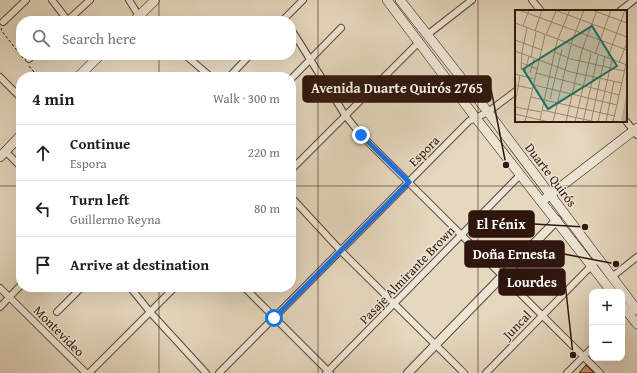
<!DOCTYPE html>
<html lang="en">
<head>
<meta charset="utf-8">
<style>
  :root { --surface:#fff; --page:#f6f6f6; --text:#202124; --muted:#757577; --line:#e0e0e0 }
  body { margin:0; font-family:"Gentium Book Plus",serif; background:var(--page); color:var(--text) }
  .controls { position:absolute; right:12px; bottom:12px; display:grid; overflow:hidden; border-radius:8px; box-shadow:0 4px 16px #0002 }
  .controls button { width:36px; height:36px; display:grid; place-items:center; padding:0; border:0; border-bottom:1px solid var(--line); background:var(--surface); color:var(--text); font:20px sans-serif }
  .stop { position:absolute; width:12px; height:12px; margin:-9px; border:3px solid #1a73e8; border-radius:50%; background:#fff }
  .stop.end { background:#1a73e8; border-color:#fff; box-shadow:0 1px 4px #0008 }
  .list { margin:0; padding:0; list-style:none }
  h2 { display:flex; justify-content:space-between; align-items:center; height:52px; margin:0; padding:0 16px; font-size:17px }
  h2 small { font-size:13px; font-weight:400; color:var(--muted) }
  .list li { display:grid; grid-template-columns:26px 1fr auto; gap:12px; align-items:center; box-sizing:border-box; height:56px; padding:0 16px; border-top:1px solid var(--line) }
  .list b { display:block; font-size:15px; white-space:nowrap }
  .list p { margin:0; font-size:13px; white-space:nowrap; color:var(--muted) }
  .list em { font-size:13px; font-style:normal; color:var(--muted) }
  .icon { flex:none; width:22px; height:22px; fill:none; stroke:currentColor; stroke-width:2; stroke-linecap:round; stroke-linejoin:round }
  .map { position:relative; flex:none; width:637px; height:373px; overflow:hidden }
  .search { position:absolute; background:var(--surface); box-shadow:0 4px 16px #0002; left:16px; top:16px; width:280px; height:44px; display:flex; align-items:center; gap:10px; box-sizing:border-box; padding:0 14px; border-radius:16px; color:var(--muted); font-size:15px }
  .panel { position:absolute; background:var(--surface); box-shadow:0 4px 16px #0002; left:16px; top:72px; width:280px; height:220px; border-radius:16px }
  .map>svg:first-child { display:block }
  .building { fill:#cd8e69; stroke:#2f160d }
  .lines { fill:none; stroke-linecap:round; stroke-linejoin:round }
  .minor-casing { stroke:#5c4639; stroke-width:8 }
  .tertiary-casing { stroke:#5c4639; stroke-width:10 }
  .secondary-casing { stroke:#2f160d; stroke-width:10 }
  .path { stroke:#2f160d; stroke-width:1; stroke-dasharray:3 2; stroke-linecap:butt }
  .minor { stroke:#eee6d5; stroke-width:6 }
  .tertiary { stroke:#eee6d5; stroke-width:8 }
  .secondary { stroke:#eee6d5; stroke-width:9 }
  .route { stroke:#1a73e8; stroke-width:5 }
  .grid { fill:none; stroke:#2f160d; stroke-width:1; stroke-opacity:0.55 }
  .labels { text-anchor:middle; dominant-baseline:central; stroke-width:3; stroke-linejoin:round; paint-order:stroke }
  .street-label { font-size:13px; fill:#2f160d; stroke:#eee6d5 }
  .inset-road { fill:none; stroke:#9c8a77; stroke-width:1 }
  .view { fill:#0f766e; fill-opacity:0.15; stroke:#0f766e; stroke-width:2 }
  .inset-edge { fill:none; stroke:#2f160d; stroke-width:2 }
  .leader { fill:none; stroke:#2f160d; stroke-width:1.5 }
  .callout-dot { fill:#2f160d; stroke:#eee6d5; stroke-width:1.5 }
  .callout { fill:#2f160d; stroke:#2f160d; stroke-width:1.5 }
  .callout-label { font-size:14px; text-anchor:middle; font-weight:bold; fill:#fff }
</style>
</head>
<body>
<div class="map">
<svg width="637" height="373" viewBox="0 0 637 373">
  <rect width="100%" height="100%" fill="#e5d8be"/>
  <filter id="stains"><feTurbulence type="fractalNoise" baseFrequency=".005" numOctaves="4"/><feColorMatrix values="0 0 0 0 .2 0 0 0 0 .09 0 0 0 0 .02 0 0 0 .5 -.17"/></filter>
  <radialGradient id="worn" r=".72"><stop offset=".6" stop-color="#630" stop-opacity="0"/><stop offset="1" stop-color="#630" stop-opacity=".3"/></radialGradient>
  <polygon class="building" points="586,365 594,373 579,373"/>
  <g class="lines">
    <defs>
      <g id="minor">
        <polyline points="52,0 68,21"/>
        <polyline points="129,0 139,16 144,21"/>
        <polyline points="532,0 541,11"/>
        <polyline points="620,11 634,0"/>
        <polyline points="67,21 90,0"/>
        <polyline points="282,21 303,0"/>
        <polyline points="3,22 26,0"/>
        <polyline points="291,29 345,115 361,135 600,373"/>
        <polyline points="427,35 472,0"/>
        <polyline points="185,55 211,77"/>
        <polyline points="29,59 33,55"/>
        <polyline points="0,77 21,98"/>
        <polyline points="229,77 250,55"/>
        <polyline points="291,79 341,28"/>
        <polyline points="626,121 637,135"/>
        <polyline points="5,151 21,167"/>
        <polyline points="291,170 419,42"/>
        <polyline points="291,197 341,251 464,373"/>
        <polyline points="612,277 637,257"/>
        <polyline points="130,287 150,312 206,373"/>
        <polyline points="244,287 330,373"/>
        <polyline points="0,288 86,373"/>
        <polyline points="0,307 21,285"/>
        <polyline points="57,312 82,287"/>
        <polyline points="89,373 175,287"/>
        <polyline points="219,373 469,121 488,112 516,91"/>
        <polyline points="326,373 520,175"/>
        <polyline points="486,373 598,259"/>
        <polyline points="567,373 592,348"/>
      </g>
      <polyline id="tertiary" points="408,373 557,220"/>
      <g id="secondary">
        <polyline points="387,0 475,117 612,292"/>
        <polyline points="400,0 488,112 637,310"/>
        <polyline points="134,21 155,0"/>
        <polyline points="78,77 100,55"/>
        <polyline points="0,157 21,135"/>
        <polyline points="546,198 637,128"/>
        <polyline points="622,305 637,324"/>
      </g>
    </defs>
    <use href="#minor" class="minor-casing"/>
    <use href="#tertiary" class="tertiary-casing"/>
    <use href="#secondary" class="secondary-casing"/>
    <g class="path">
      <polyline points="2,28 1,30 23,58"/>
      <polyline points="29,66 38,77"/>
    </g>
    <use href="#minor" class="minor"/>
    <use href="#tertiary" class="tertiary"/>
    <use href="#secondary" class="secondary"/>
  </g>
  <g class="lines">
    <polyline class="route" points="274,318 409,182 361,135"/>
  </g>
  <path class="grid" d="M159,0V21M318,0V373M478,0V373M159,55V77M0,186H21M291,186H637M159,287V373"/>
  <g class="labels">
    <g class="street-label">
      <text transform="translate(424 151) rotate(-45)">Espora</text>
      <text transform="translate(551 175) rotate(53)">Duarte Quirós</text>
      <text transform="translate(407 275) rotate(-46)">Pasaje Almirante Brown</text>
      <text transform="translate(517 325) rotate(-46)">Juncal</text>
      <text transform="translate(59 331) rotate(45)">Montevideo</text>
    </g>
  </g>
  <g transform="translate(515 10)">
    <rect width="112" height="112" fill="#e5d8be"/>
    <path d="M112,82V112L106,110Z" fill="#b7be90"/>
    <path class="inset-road" d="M4,0L112,40M40,0L112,27M77,0L112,13M0,13L112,55M8,16L14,0M20,21L27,0M31,25L41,1M0,30L27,40M56,34L69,0M0,41L56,62L107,73M40,42L56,49L109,61M80,44L96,0M16,47L21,22M93,47L110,0M7,53L22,59M104,53L112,32M6,60L7,42L12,18M10,61L14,46M15,63L19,49M21,63L104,85M0,64L20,69M0,75L18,79M19,75L102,95M16,87L100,106M35,89L47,39M0,94L5,65M0,97L26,102M27,100L81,112M0,104L34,112M25,110L42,31L55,0M10,112L30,25M38,112L56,35M51,112L67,40L82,0M60,112L76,43M68,112L83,45M76,112L90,46M83,112L97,50M91,112L99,71M98,112L111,54"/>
    <path class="view" d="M77,16L102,56L33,99L8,59Z"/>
    <rect width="112" height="112" class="inset-edge"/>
  </g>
  <path class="leader" d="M506 165L491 89M585 227L534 224M616 264L564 254M573 355L565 282"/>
  <g class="callout-dot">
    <circle cx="506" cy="165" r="4"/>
    <circle cx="585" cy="227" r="4"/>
    <circle cx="616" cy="264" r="4"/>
    <circle cx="573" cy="355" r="4"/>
  </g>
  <g class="callout">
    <rect x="303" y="76" width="188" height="26" rx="4"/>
    <rect x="469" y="211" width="65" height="26" rx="4"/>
    <rect x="465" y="241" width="99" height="26" rx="4"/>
    <rect x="499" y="269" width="66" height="26" rx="4"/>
  </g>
  <g class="callout-label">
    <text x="397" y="93">Avenida Duarte Quirós 2765</text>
    <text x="501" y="229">El Fénix</text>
    <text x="514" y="259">Doña Ernesta</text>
    <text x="532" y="287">Lourdes</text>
  </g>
  <rect width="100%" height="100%" filter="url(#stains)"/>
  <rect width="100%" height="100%" fill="url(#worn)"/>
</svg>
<div class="controls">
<button>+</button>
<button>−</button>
</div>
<div class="stop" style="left:274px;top:318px"></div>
<div class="stop end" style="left:361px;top:135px"></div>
<div class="search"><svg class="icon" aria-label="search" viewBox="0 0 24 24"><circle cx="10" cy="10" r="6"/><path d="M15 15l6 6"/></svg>Search here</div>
<section class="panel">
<h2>4 min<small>Walk · 300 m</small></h2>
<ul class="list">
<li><svg class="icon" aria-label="ahead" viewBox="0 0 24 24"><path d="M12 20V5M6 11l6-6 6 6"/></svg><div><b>Continue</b><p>Espora</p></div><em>220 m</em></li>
<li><svg class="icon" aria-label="left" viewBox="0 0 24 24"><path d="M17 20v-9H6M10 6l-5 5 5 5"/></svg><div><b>Turn left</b><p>Guillermo Reyna</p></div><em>80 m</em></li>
<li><svg class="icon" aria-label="arrive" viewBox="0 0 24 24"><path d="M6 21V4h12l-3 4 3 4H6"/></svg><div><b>Arrive at destination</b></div></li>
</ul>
</section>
</div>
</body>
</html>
